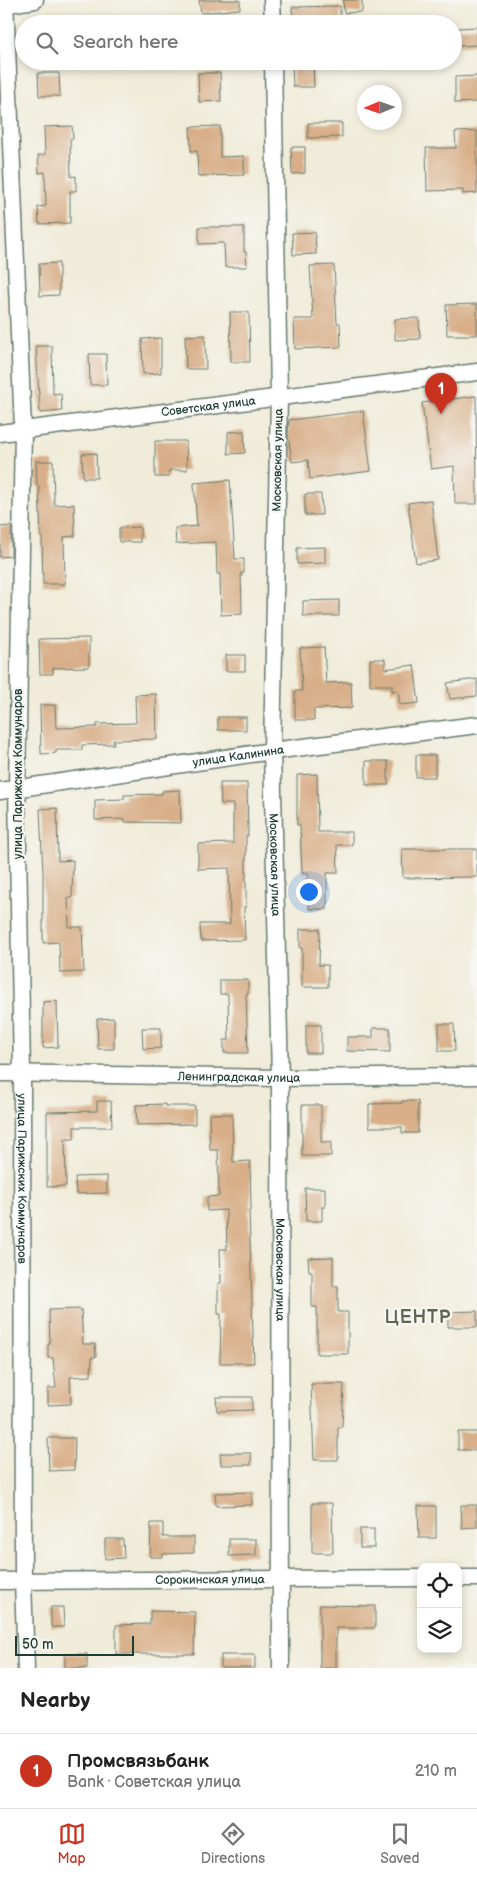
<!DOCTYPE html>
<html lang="en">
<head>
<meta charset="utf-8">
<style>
  :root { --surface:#fff; --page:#f6f6f6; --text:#222; --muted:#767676; --line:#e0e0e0; --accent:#c8321e }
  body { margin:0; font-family:"Balsamiq Sans",sans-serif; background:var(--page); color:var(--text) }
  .controls { position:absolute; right:15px; bottom:15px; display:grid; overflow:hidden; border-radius:10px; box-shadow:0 2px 8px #0003 }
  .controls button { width:45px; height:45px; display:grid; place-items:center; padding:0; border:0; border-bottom:1px solid var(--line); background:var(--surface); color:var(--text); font:25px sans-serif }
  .compass { position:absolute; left:357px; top:85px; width:45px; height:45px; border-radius:50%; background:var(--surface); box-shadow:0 2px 8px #0003; rotate:268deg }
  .scale { position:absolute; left:15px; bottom:12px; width:119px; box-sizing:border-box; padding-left:5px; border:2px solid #1f3d34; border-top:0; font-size:14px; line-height:18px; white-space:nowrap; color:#1f3d34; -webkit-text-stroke:4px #f6f6f2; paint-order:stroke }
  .you { position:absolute; left:308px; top:891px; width:18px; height:18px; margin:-12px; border:4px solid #fff; border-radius:50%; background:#1a73e8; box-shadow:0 0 0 8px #1a73e833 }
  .badge { display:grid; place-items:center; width:32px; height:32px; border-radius:50%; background:var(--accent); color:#fff; font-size:16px; font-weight:700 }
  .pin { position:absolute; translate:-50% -41px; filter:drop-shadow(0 1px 2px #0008) }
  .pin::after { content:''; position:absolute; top:26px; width:18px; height:15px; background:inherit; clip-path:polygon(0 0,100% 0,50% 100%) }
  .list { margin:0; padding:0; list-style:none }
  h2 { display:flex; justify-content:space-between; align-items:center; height:65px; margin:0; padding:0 20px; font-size:21px }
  h2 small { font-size:16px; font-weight:400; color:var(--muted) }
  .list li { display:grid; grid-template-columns:32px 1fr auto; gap:15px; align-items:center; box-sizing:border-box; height:75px; padding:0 20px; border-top:1px solid var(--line) }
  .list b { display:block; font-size:19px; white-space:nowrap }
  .list p { margin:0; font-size:16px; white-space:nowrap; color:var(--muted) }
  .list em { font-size:16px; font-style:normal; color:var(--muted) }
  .icon { flex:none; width:28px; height:28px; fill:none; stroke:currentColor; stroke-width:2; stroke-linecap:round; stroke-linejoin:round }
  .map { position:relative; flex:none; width:477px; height:1668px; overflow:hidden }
  .search { position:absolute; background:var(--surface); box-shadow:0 2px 8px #0003; left:15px; right:15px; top:15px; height:55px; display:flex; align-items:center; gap:12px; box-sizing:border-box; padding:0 18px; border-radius:28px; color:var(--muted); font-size:19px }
  .sheet { height:140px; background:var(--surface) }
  nav { display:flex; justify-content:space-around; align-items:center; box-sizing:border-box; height:70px; border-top:1px solid var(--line); background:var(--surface); font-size:14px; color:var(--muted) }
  nav a { display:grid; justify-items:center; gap:2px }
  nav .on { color:var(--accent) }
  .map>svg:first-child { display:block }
  .building { fill:#d8af88 }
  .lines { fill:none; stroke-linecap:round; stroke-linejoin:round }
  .minor-casing { stroke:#687a6e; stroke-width:19 }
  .minor { stroke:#fff; stroke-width:16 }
  .labels { text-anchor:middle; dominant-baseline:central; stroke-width:5; stroke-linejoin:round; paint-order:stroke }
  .street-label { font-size:12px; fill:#1f3d34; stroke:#f6f6f2 }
  .district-label { font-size:18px; font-weight:bold; letter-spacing:1px; fill:#606551; stroke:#f6f6f2 }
</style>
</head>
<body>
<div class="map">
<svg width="477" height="1668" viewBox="0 0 477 1668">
  <rect width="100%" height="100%" fill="#f6f6f2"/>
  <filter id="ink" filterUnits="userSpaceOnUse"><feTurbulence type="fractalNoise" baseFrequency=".02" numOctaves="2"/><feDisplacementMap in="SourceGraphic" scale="10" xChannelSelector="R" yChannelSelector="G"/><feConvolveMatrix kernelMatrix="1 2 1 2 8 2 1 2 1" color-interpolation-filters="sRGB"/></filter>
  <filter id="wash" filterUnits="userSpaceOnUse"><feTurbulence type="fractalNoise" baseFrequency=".0096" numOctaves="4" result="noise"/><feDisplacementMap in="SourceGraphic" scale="20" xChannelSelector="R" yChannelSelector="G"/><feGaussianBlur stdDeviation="1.12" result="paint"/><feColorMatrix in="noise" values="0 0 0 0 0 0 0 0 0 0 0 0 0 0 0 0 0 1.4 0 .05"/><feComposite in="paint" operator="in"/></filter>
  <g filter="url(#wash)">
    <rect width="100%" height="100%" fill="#f0ecd9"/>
    <g id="blocks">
      <g class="building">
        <polygon points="199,0 240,0 240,9 201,13"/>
        <polygon points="343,0 362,0 362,12 344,13"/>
        <polygon points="340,6 340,24 293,24 292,7"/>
        <polygon points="477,27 477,45 459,46 458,28"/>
        <polygon points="292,63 313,63 314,87 293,87"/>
        <polygon points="38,73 59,73 60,96 39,96"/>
        <polygon points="198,73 220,73 221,101 199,102"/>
        <polygon points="477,76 477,102 455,103 455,77"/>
        <polygon points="308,123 342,123 342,137 308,138"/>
        <polygon points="72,126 73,139 70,139 71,177 76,176 76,191 70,191 70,223 39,224 38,207 46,206 45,172 39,173 38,155 45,155 44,127"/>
        <polygon points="220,126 220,157 244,156 244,175 198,176 197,151 191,151 190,127"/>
        <polygon points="477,131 477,193 463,194 463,190 427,191 426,148 456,148 455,132"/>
        <polygon points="291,147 305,147 305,173 292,174"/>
        <polygon points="199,227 244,227 244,252 246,252 247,267 225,267 224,243 199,244"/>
        <polygon points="315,232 316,254 293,255 292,233"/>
        <polygon points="59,263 59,295 40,296 39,264"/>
        <polygon points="334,265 337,323 340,323 341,347 295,349 294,319 313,319 310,266"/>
        <polygon points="477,304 477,335 447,335 446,305"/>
        <polygon points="230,312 249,312 250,362 231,362"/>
        <polygon points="419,318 420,339 395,340 395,319"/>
        <polygon points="205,335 206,369 186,369 185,336"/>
        <polygon points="161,338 161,373 143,374 142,339"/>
        <polygon points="36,346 52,346 53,394 61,393 62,411 40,413"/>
        <polygon points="89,354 106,354 107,385 90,385"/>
        <polygon points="476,396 477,504 455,504 454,466 431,469 422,403"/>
        <polygon points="363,411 371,471 310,479 308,460 292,462 288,434 289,420"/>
        <polygon points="244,431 245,453 228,454 228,432"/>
        <polygon points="155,441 186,441 187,470 169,470 169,477 155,477"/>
        <polygon points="96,453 97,478 83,478 82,454"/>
        <polygon points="36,461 53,461 54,505 74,504 75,536 64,537 65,584 43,584 42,537 41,537 39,486 37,486"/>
        <polygon points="230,480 235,559 244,559 244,573 241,573 242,614 221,615 220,574 217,574 216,542 176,544 175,528 197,526 194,483"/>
        <polygon points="305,494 321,494 322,515 305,515"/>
        <polygon points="431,500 438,560 416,563 408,503"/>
        <polygon points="11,526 11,556 0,557 0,527"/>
        <polygon points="140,527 140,542 119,542 119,528"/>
        <polygon points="325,547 325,563 297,564 297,548"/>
        <polygon points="339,600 339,616 303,616 303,601"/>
        <polygon points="89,638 89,667 53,668 53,674 40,674 39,639"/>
        <polygon points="324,647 326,683 351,682 352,708 314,709 314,720 295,720 295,691 302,691 300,648"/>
        <rect x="226" y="655" width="19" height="16"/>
        <polygon points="370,659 385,659 385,669 414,665 419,703 400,705 398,690 392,691 392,685 370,685"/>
        <polygon points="477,679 477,696 450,699 447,683"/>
        <polygon points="156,694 157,739 113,740 114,744 82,745 82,750 56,750 56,753 41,754 40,705 55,705 56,728 97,727 97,724 136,723 135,695"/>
        <rect x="218" y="717" width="28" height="13"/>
        <rect x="416" y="755" width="19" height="22"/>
        <rect x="366" y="761" width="22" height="24"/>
        <polygon points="317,774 318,832 352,832 352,845 337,845 338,873 327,873 327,909 309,909 308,873 302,873 300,825 297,825 297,775"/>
        <polygon points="220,783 247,783 248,836 246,836 246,907 244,907 245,940 201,941 200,924 230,924 229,868 198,869 198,844 233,843 233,804 221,804"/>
        <polygon points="180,790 181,823 125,822 125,819 95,820 95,800 124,799 124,795 162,794 162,791"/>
        <polygon points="57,808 58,861 73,860 72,898 68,898 69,927 82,927 84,972 60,973 59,942 43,943 43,873 40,809"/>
        <polygon points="402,849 477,849 477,877 403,878"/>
        <polygon points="300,929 320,929 319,965 328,965 328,987 302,987 302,948 300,948"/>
        <polygon points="220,980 248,980 248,994 246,994 248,1053 224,1053 224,1040 229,1040 228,994 220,994"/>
        <polygon points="57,1001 58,1047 43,1048 43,1002"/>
        <polygon points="114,1018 114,1049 98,1049 97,1019"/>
        <polygon points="439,1024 454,1024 455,1051 439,1051"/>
        <rect x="306" y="1025" width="15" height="28"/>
        <polygon points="142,1028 161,1028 161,1048 143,1049"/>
        <polygon points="373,1028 390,1028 390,1052 347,1051 347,1037 373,1037"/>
        <polygon points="97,1101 111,1101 112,1127 74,1127 74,1139 65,1139 66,1186 47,1187 47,1112 97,1111"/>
        <polygon points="402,1101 418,1101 418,1133 402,1133 402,1127 369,1127 369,1104 402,1103"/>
        <polygon points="165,1104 165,1106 195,1106 195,1124 137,1125 136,1105"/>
        <polygon points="302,1105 321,1105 321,1142 331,1142 331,1156 302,1156"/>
        <polygon points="209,1114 232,1114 233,1162 250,1161 251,1210 249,1210 254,1363 220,1363 221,1314 218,1314 218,1283 221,1283 220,1249 227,1249 226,1210 207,1211 207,1197 219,1196 218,1150 210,1150"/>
        <polygon points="107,1176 107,1193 76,1194 75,1177"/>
        <polygon points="305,1188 325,1188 325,1207 322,1207 322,1221 306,1221"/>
        <polygon points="333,1257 333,1286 338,1286 338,1312 348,1312 348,1354 317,1354 317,1307 312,1307 312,1271 309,1271 308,1258"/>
        <polygon points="81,1309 83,1344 95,1344 96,1357 92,1357 91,1376 70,1377 71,1404 48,1405 48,1388 56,1388 53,1358 48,1358 48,1344 50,1344 49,1310"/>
        <polygon points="477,1311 477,1327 448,1327 448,1312"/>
        <polygon points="311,1384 344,1384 342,1427 338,1427 338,1460 314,1460"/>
        <polygon points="216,1397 252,1397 252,1410 217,1411"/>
        <rect x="458" y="1432" width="19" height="18"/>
        <polygon points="48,1438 75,1438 74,1470 49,1471"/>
        <polygon points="220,1453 251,1453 251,1465 221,1465"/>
        <polygon points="252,1492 252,1505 216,1506 215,1493"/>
        <polygon points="312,1503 332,1503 333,1553 312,1553"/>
        <polygon points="461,1505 477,1505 477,1527 462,1528"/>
        <polygon points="418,1506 436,1506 436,1538 419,1538"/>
        <polygon points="151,1523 163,1523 163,1537 194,1537 194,1553 163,1554 163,1557 150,1557"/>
        <rect x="360" y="1529" width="14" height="19"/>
        <polygon points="105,1539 123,1539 124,1558 105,1559"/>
        <polygon points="229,1539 256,1539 256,1555 229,1556"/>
        <polygon points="320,1605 375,1606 375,1628 336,1628 336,1668 320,1668"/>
        <polygon points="51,1607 63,1607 64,1627 51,1627"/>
        <polygon points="150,1611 195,1612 194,1654 116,1654 116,1625 150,1624"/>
        <rect x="65" y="1654" width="22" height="14"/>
        <rect x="221" y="1655" width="34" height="13"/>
      </g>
    </g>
  </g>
  <g filter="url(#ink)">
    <use href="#blocks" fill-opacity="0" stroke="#687a6e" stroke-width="1"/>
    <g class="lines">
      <defs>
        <g id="minor">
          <path id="s1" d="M5,0L23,429L17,789L22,1073L23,1581L26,1668"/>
          <polyline points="272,0 273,24"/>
          <polyline points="0,5 35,0"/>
          <path id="s2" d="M273,61L279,397L272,751L280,1078L281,1668"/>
          <path id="s3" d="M0,433L477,372"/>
          <path id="s4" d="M0,791L272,751L477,725"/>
          <path id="s5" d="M0,1073L280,1078L477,1076"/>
          <polyline points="458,1578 477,1578"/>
          <path id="s6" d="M0,1581L421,1578"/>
        </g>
      </defs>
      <use href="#minor" class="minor-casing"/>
      <use href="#minor" class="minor"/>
    </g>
  </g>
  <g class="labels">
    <g class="street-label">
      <text stroke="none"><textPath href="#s3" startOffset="210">Советская улица</textPath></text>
      <text transform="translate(278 460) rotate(-89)">Московская улица</text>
      <text stroke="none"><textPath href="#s4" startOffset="241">улица Калинина</textPath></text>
      <text transform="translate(18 774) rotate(-90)">улица Парижских Коммунаров</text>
      <text stroke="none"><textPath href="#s2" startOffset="804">Московская улица</textPath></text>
      <text stroke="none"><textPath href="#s5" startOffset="239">Ленинградская улица</textPath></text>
      <text stroke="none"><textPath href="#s1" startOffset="1179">улица Парижских Коммунаров</textPath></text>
      <text stroke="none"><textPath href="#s2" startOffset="1209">Московская улица</textPath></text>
      <text stroke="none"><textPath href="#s6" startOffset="210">Сорокинская улица</textPath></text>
    </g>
    <g class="district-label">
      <text x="418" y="1317">ЦЕНТР</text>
    </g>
  </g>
</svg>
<div class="controls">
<button><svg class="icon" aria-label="locate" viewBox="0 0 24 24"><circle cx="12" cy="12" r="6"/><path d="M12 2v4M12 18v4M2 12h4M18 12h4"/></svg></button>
<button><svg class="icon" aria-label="layers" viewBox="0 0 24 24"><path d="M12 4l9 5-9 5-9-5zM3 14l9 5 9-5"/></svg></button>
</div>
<svg class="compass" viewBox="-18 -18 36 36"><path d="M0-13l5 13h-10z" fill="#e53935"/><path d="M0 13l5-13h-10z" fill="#767676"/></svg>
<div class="scale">50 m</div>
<div class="you"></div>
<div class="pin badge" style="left:441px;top:414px">1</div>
<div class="search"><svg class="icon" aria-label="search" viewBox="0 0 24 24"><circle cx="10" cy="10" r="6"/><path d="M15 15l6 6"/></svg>Search here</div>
</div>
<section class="sheet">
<h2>Nearby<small></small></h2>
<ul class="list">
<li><span class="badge">1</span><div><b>Промсвязьбанк</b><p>Bank · Советская улица</p></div><em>210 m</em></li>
</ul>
</section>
<nav>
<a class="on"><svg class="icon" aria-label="map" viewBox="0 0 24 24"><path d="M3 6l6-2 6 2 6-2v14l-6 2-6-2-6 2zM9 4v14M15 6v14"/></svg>Map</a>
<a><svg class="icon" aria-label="directions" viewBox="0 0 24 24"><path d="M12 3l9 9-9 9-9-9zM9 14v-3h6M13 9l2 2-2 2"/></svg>Directions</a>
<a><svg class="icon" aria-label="saved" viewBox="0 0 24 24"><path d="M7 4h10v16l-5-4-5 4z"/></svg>Saved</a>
</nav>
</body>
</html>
